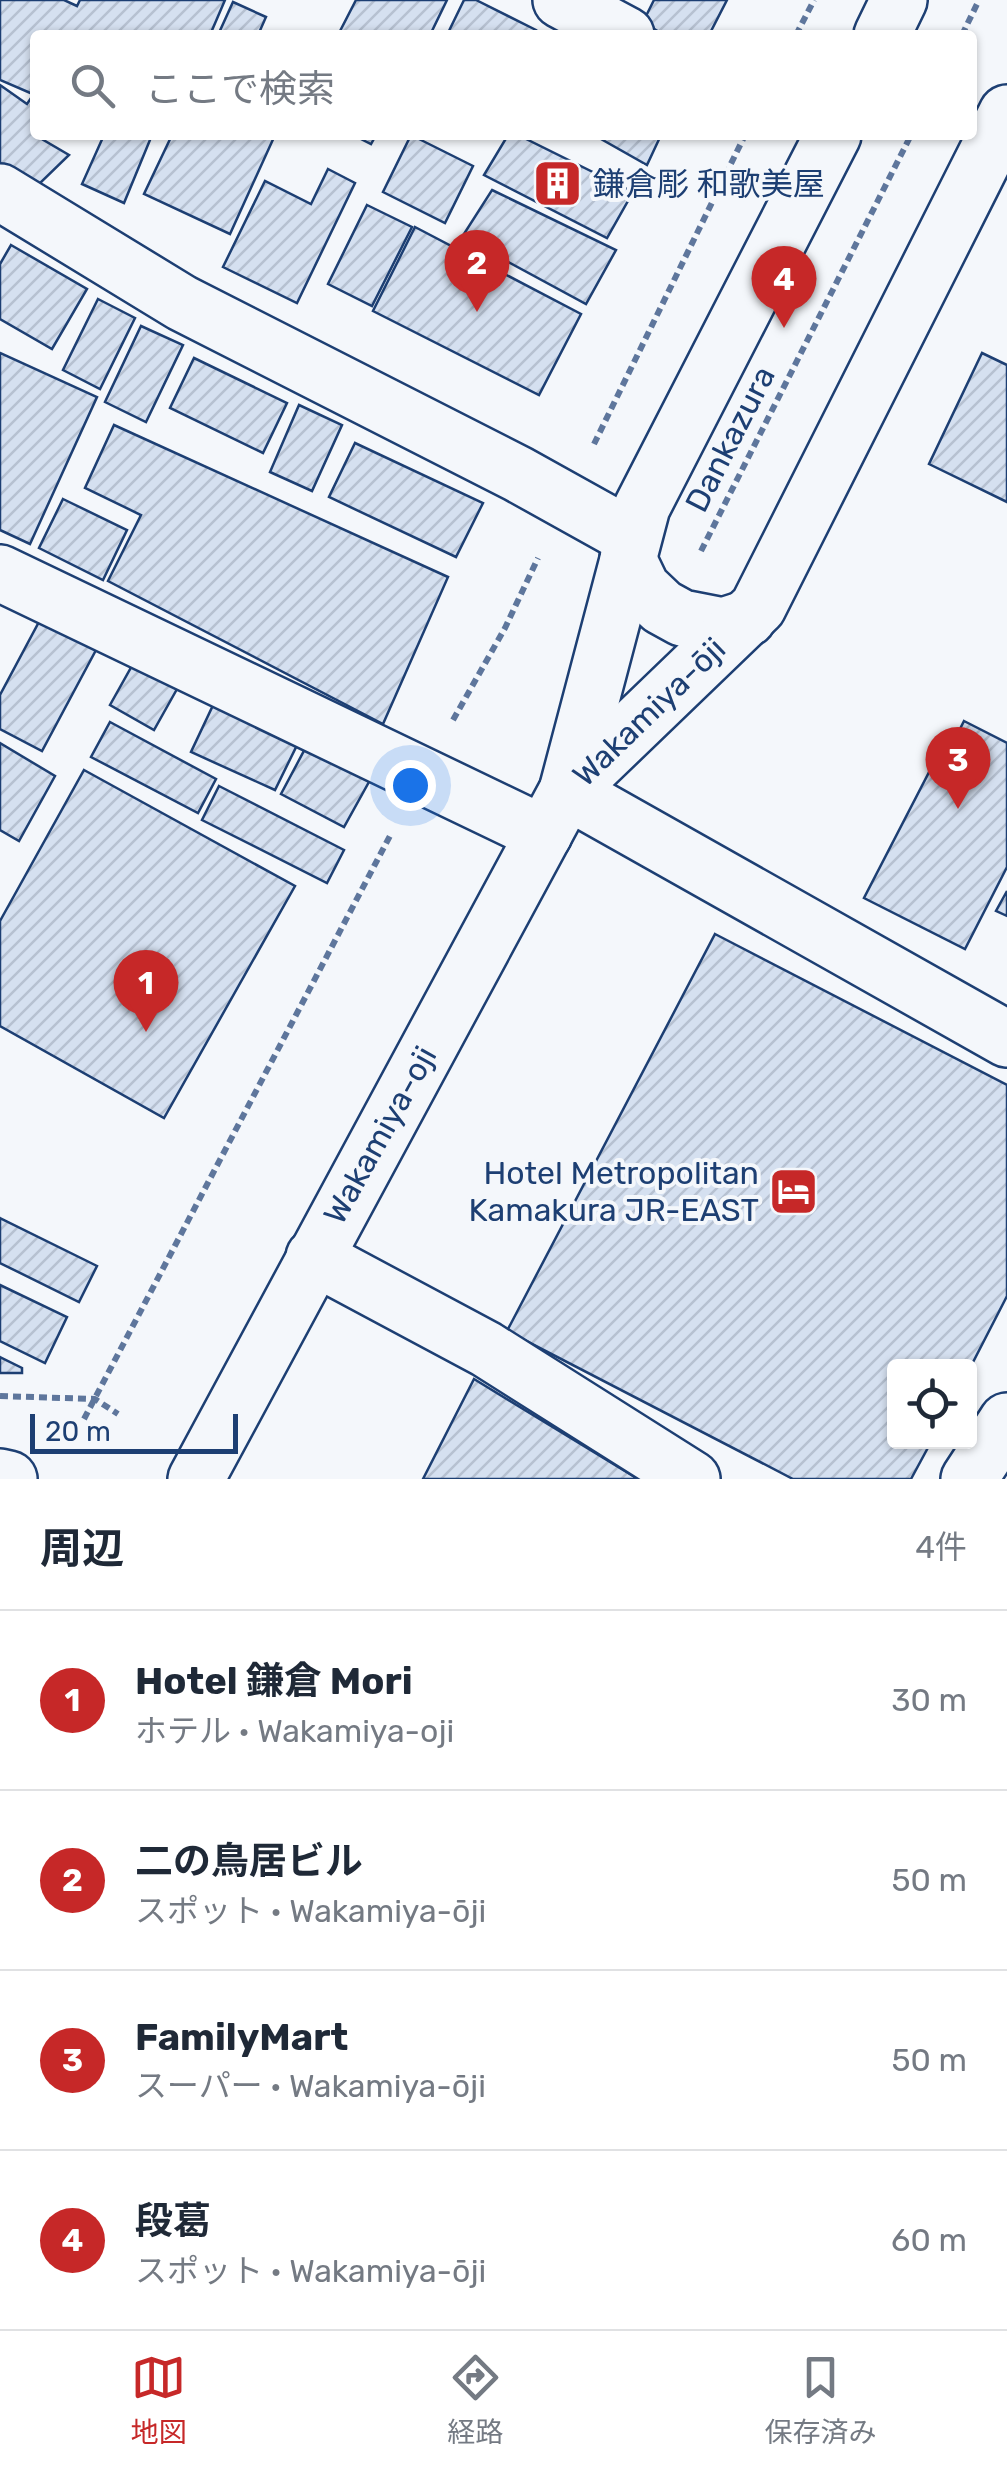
<!DOCTYPE html>
<html lang="ja">
<head>
<meta charset="utf-8">
<style>
  :root { --surface:#fff; --page:#f6f6f7; --text:#1f2937; --muted:#747a83; --line:#e0e1e3; --accent:#c62828 }
  body { margin:0; font-family:Rubik,"Noto Sans JP",sans-serif; background:var(--page); color:var(--text) }
  .controls { position:absolute; right:30px; bottom:30px; display:grid; overflow:hidden; border-radius:10px; box-shadow:0 2px 8px #0004 }
  .controls button { width:90px; height:90px; display:grid; place-items:center; padding:0; border:0; border-bottom:2px solid var(--line); background:var(--surface); color:var(--text); font:50px sans-serif }
  .scale { position:absolute; left:30px; bottom:25px; width:208px; box-sizing:border-box; padding-left:10px; border:5px solid #1d3f73; border-top:0; font-size:28px; line-height:35px; white-space:nowrap; color:#1d3f73; -webkit-text-stroke:8px #f4f7fb; paint-order:stroke }
  .you { position:absolute; left:410px; top:785px; width:35px; height:35px; margin:-25px; border:8px solid #fff; border-radius:50%; background:#1a73e8; box-shadow:0 0 0 15px #1a73e833 }
  .badge { display:grid; place-items:center; width:65px; height:65px; border-radius:50%; background:var(--accent); color:#fff; font-size:32px; font-weight:700 }
  .pin { position:absolute; translate:-50% -82px; filter:drop-shadow(0 2px 5px #0008) }
  .pin::after { content:''; position:absolute; top:52px; width:35px; height:30px; background:inherit; clip-path:polygon(0 0,100% 0,50% 100%) }
  .list { margin:0; padding:0; list-style:none }
  h2 { display:flex; justify-content:space-between; align-items:center; height:130px; margin:0; padding:0 40px; font-size:42px }
  h2 small { font-size:32px; font-weight:400; color:var(--muted) }
  .list li { display:grid; grid-template-columns:65px 1fr auto; gap:30px; align-items:center; box-sizing:border-box; height:180px; padding:0 40px; border-top:2px solid var(--line) }
  .list b { display:block; font-size:38px; white-space:nowrap }
  .list p { margin:0; font-size:32px; white-space:nowrap; color:var(--muted) }
  .list em { font-size:32px; font-style:normal; color:var(--muted) }
  .icon { flex:none; width:55px; height:55px; fill:none; stroke:currentColor; stroke-width:2; stroke-linecap:round; stroke-linejoin:round }
  .map { position:relative; flex:none; width:1007px; height:1479px; overflow:hidden }
  .search { position:absolute; background:var(--surface); box-shadow:0 2px 8px #0004; left:30px; right:30px; top:30px; height:110px; display:flex; align-items:center; gap:25px; box-sizing:border-box; padding:0 35px; border-radius:10px; color:var(--muted); font-size:38px }
  .sheet { height:850px; background:var(--surface) }
  nav { display:flex; justify-content:space-around; align-items:center; box-sizing:border-box; height:140px; border-top:2px solid var(--line); background:var(--surface); font-size:28px; color:var(--muted) }
  nav a { display:grid; justify-items:center; gap:5px }
  nav .on { color:var(--accent) }
  .map>svg:first-child { display:block }
  .building { fill:url(#building-hatch); stroke:#1d3f73; stroke-width:2.5 }
  .lines { fill:none; stroke-linecap:round; stroke-linejoin:round }
  .minor-casing { stroke:#1d3f73; stroke-width:60 }
  .major-casing { stroke:#1d3f73; stroke-width:60 }
  .path { stroke:#5e769c; stroke-width:6; stroke-dasharray:8 5; stroke-linecap:butt }
  .minor { stroke:#f4f7fb; stroke-width:55 }
  .major { stroke:#f4f7fb; stroke-width:55 }
  .labels { text-anchor:middle; dominant-baseline:central; stroke-width:8; stroke-linejoin:round; paint-order:stroke }
  .poi-label { font-size:32px; fill:#1d3f73; stroke:#f4f7fb; text-anchor:start }
  .street-label { font-size:32px; fill:#1d3f73; stroke:#f4f7fb }
</style>
</head>
<body>
<div class="map">
<svg width="1007" height="1479" viewBox="0 0 1007 1479">
  <defs>
    <pattern id="building-hatch" width="6" height="6" patternUnits="userSpaceOnUse" patternTransform="scale(2.5)"><rect width="6" height="6" fill="#d5e0f0"/><path d="M-1 1l2-2M0 6l6-6M5 7l2-2" fill="none" stroke="#b6c1d1"/></pattern>
  </defs>
  <rect width="100%" height="100%" fill="#f4f7fb"/>
  <g class="building">
    <polygon points="0,0 64,0 77,6 80,0 225,0 210,35 35,35 35,95 0,80"/>
    <polygon points="356,0 447,0 430,35 338,35"/>
    <polygon points="464,0 476,0 536,30 534,35 447,35"/>
    <polygon points="654,0 727,0 709,35 664,35 643,22"/>
    <polygon points="233,2 266,17 258,35 218,35"/>
    <polygon points="0,85 27,104 31,98 35,101 35,135 69,155 34,189 0,166"/>
    <polygon points="104,135 152,135 124,203 82,184"/>
    <polygon points="172,135 275,135 230,234 144,194"/>
    <polygon points="353,135 376,135 371,144"/>
    <polygon points="411,135 473,166 445,223 383,192"/>
    <polygon points="508,135 518,135 633,192 607,238 484,175"/>
    <polygon points="594,135 661,135 647,165"/>
    <polygon points="328,169 355,183 297,303 223,267 265,181 311,204"/>
    <polygon points="492,190 616,250 586,304 462,237"/>
    <polygon points="367,205 412,227 372,306 328,284"/>
    <polygon points="415,227 581,314 539,395 373,311"/>
    <polygon points="11,245 87,289 52,349 0,319 0,264"/>
    <polygon points="98,299 135,318 100,389 63,370"/>
    <polygon points="141,326 183,345 146,422 105,402"/>
    <polygon points="0,353 97,397 30,544 0,530"/>
    <polygon points="982,353 1007,365 1007,502 929,464"/>
    <polygon points="194,358 287,403 263,453 170,408"/>
    <polygon points="299,405 342,425 312,491 270,472"/>
    <polygon points="114,425 448,577 383,724 108,581 141,515 85,488"/>
    <polygon points="355,443 483,503 456,557 329,497"/>
    <polygon points="63,499 127,530 103,580 39,548"/>
    <polygon points="40,620 96,650 42,751 0,729 0,695"/>
    <polygon points="133,664 177,689 154,730 110,705"/>
    <polygon points="216,699 301,737 275,790 191,752"/>
    <polygon points="964,721 1007,743 1007,867 965,949 864,898 942,747 949,751"/>
    <polygon points="110,722 216,779 198,813 91,757"/>
    <polygon points="0,743 55,776 19,841 0,830"/>
    <polygon points="306,747 370,780 344,827 281,794"/>
    <polygon points="84,770 295,886 164,1118 0,1026 0,921"/>
    <polygon points="219,786 344,850 327,883 202,820"/>
    <polygon points="1007,891 1007,916 996,911"/>
    <polygon points="715,934 1007,1085 1007,1296 970,1368 894,1366 894,1442 931,1442 911,1479 793,1479 507,1331"/>
    <polygon points="0,1218 97,1266 79,1302 0,1263"/>
    <polygon points="0,1285 67,1317 45,1363 0,1341"/>
    <polygon points="0,1357 22,1368 22,1373 0,1373"/>
    <polygon points="474,1379 638,1479 423,1479"/>
  </g>
  <g class="lines">
    <defs>
      <g id="minor">
        <polyline points="561,0 626,35"/>
        <polyline points="0,192 182,303 518,474 633,538"/>
        <polyline points="0,573 544,834"/>
        <polyline points="567,791 1007,1039"/>
        <polyline points="314,1257 486,1349 692,1479"/>
        <polyline points="969,1479 1007,1421"/>
      </g>
      <g id="major">
        <polyline points="882,35 899,0"/>
        <polyline points="628,559 642,588 662,607 682,618 723,626 748,618"/>
        <polyline points="567,791 758,607 1007,113"/>
        <polyline points="0,1477 9,1479"/>
        <polyline points="196,1479 567,791 642,507 833,135"/>
      </g>
    </defs>
    <use href="#minor" class="minor-casing"/>
    <use href="#major" class="major-casing"/>
    <g class="path">
      <polyline points="796,35 814,0"/>
      <polyline points="962,35 979,0"/>
      <polyline points="594,444 745,135"/>
      <polyline points="701,551 911,135"/>
      <polyline points="453,720 505,628 538,558"/>
      <polyline points="0,1396 95,1399 118,1414"/>
      <polyline points="84,1419 392,832"/>
    </g>
    <use href="#minor" class="minor"/>
    <use href="#major" class="major"/>
  </g>
  <defs>
    <symbol id="building-square" viewBox="-11 -11 22 22"><rect x="-9" y="-9" width="18" height="18" rx="4" fill="#c62828" stroke="#f4f7fb"/><path d="M-4-6H4V6H1V3H-1V6H-4ZM-2.5-4.3h1.7v1.8h-1.7ZM.8-4.3h1.7v1.8H.8ZM-2.5-1h1.7V.8h-1.7ZM.8-1h1.7V.8H.8Z" fill="#fff"/></symbol>
    <symbol id="hotel-square" viewBox="-11 -11 22 22"><rect x="-9" y="-9" width="18" height="18" rx="4" fill="#c62828" stroke="#f4f7fb"/><path d="M-6-4.5h1.5V1H6V5H4.5V3h-9V5H-6ZM-4 0a1.8 1.8 0 1 1 3.6 0ZM.5 0V-2.5h3Q6-2.5 6 0Z" fill="#fff"/></symbol>
  </defs>
  <g fill-rule="evenodd">
    <use href="#building-square" x="530" y="156" width="55" height="55"/>
    <use href="#hotel-square" x="766" y="1164" width="55" height="55"/>
  </g>
  <g class="labels">
    <g class="poi-label">
      <text x="593" y="184">鎌倉彫 和歌美屋</text>
      <text x="759" y="1173" text-anchor="end">Hotel Metropolitan<tspan x="759" dy="37">Kamakura JR-EAST</tspan></text>
    </g>
    <g class="street-label">
      <text transform="translate(730 439) rotate(-63)">Dankazura</text>
      <text transform="translate(649 712) rotate(-44)">Wakamiya-ōji</text>
      <text transform="translate(380 1135) rotate(-61)">Wakamiya-oji</text>
    </g>
  </g>
</svg>
<div class="controls">
<button><svg class="icon" aria-label="locate" viewBox="0 0 24 24"><circle cx="12" cy="12" r="6"/><path d="M12 2v4M12 18v4M2 12h4M18 12h4"/></svg></button>
</div>
<div class="scale">20 m</div>
<div class="you"></div>
<div class="pin badge" style="left:146px;top:1032px">1</div>
<div class="pin badge" style="left:477px;top:312px">2</div>
<div class="pin badge" style="left:958px;top:809px">3</div>
<div class="pin badge" style="left:784px;top:328px">4</div>
<div class="search"><svg class="icon" aria-label="search" viewBox="0 0 24 24"><circle cx="10" cy="10" r="6"/><path d="M15 15l6 6"/></svg>ここで検索</div>
</div>
<section class="sheet">
<h2>周辺<small>4件</small></h2>
<ul class="list">
<li><span class="badge">1</span><div><b>Hotel 鎌倉 Mori</b><p>ホテル · Wakamiya-oji</p></div><em>30 m</em></li>
<li><span class="badge">2</span><div><b>二の鳥居ビル</b><p>スポット · Wakamiya-ōji</p></div><em>50 m</em></li>
<li><span class="badge">3</span><div><b>FamilyMart</b><p>スーパー · Wakamiya-ōji</p></div><em>50 m</em></li>
<li><span class="badge">4</span><div><b>段葛</b><p>スポット · Wakamiya-ōji</p></div><em>60 m</em></li>
</ul>
</section>
<nav>
<a class="on"><svg class="icon" aria-label="map" viewBox="0 0 24 24"><path d="M3 6l6-2 6 2 6-2v14l-6 2-6-2-6 2zM9 4v14M15 6v14"/></svg>地図</a>
<a><svg class="icon" aria-label="directions" viewBox="0 0 24 24"><path d="M12 3l9 9-9 9-9-9zM9 14v-3h6M13 9l2 2-2 2"/></svg>経路</a>
<a><svg class="icon" aria-label="saved" viewBox="0 0 24 24"><path d="M7 4h10v16l-5-4-5 4z"/></svg>保存済み</a>
</nav>
</body>
</html>
